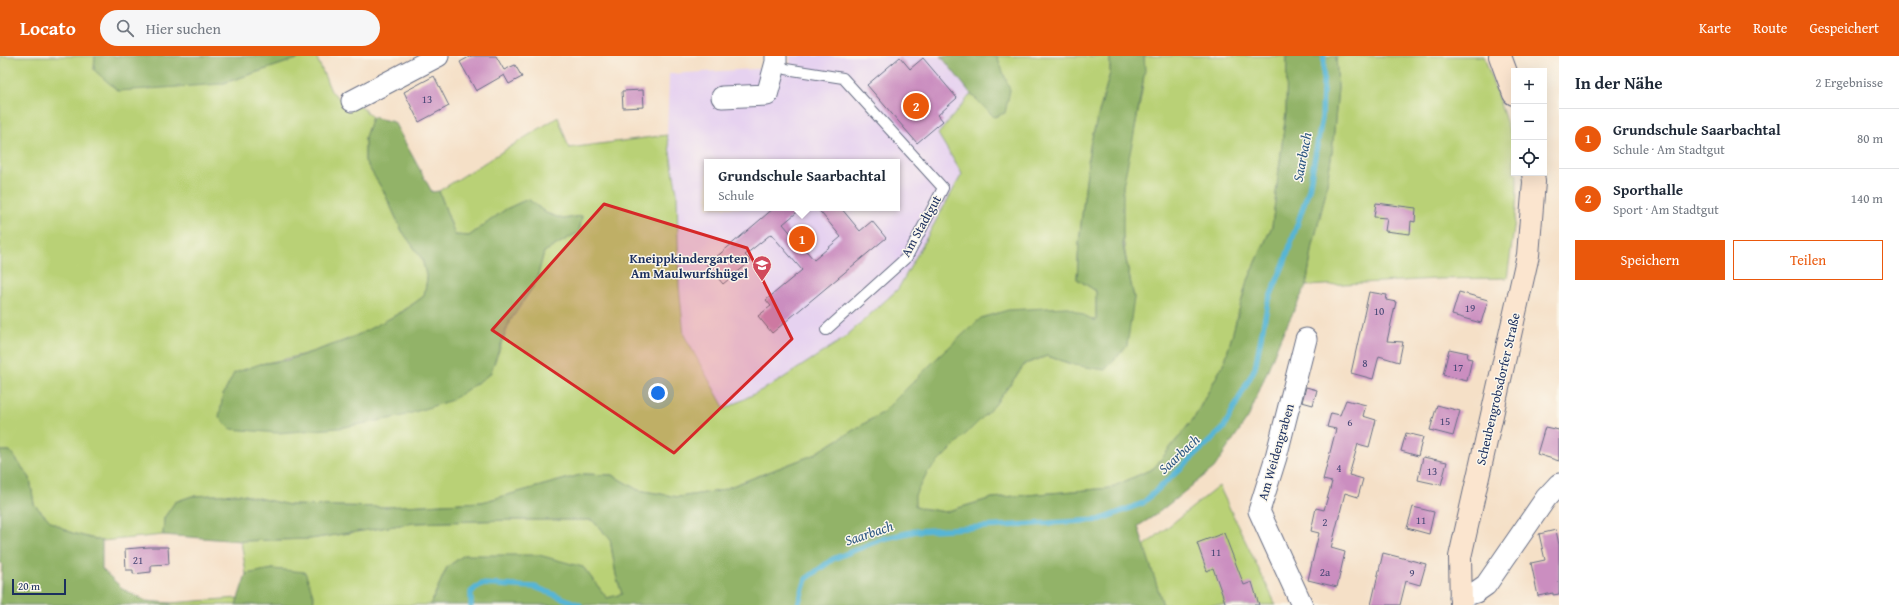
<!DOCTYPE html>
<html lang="de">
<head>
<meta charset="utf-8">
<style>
  :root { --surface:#fff; --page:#f6f6f7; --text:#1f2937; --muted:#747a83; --line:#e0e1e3; --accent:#ea580c }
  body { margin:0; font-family:"Gentium Book Plus",serif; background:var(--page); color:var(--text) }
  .controls { position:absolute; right:12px; top:12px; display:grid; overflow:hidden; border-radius:0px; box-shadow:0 4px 16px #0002 }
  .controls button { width:36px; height:36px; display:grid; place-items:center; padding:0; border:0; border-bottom:1px solid var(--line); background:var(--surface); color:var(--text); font:20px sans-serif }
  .scale { position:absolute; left:12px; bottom:10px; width:54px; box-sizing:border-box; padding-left:4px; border:2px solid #1b2f5e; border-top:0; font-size:11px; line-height:14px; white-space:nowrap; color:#1b2f5e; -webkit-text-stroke:3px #fbf7ec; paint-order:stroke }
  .you { position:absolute; left:658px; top:337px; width:14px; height:14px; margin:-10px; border:3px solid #fff; border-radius:50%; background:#1a73e8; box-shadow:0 0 0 6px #1a73e833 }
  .badge { display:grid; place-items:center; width:26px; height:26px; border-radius:50%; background:var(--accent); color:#fff; font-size:13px; font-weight:700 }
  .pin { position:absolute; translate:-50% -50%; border:2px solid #fff; box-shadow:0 1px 4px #0006 }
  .popup { position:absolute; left:704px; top:103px; width:196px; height:52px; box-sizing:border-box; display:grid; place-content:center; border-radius:0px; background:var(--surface); filter:drop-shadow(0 1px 3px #0005); font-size:13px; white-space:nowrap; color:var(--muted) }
  .popup b { font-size:15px; color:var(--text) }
  .popup::after { content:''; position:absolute; left:50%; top:100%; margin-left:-8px; border:8px solid transparent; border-top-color:var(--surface) }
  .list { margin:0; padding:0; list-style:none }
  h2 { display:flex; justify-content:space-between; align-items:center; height:52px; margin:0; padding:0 16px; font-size:17px }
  h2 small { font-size:13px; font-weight:400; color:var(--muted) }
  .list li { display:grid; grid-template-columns:26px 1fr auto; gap:12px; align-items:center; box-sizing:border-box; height:60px; padding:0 16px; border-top:1px solid var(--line) }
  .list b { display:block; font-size:15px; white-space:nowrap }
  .list p { margin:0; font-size:13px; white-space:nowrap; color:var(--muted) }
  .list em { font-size:13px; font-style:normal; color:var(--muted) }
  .actions { display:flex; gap:8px; padding:12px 16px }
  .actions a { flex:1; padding:9px 0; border:1px solid var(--accent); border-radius:0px; text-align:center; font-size:14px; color:var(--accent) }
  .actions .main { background:var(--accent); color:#fff }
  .icon { flex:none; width:22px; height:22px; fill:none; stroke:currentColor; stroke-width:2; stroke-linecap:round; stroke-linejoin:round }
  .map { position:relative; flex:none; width:1559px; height:549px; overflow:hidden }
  header { display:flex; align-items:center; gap:24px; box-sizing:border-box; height:56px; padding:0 20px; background:var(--accent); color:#fff }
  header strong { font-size:19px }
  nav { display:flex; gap:22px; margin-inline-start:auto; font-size:14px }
  .search { width:280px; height:36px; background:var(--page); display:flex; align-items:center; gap:10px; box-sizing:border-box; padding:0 14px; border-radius:22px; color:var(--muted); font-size:15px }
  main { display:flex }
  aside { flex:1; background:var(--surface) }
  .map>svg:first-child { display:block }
  .built { fill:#e6d2f0; fill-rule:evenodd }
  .green { fill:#b9d176; stroke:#6a806a }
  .forest { fill:#92b367; stroke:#567162 }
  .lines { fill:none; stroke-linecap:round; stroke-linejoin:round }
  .stream { stroke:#56b5d5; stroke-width:5.5 }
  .building { fill:#cb8ec0 }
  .service-casing { stroke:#676d83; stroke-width:12 }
  .minor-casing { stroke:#676d83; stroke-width:23 }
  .secondary-casing { stroke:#676d83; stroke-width:24 }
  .service { stroke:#fff; stroke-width:10 }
  .minor { stroke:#fff; stroke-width:21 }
  .secondary { stroke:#fbe5cf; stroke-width:22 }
  .marked { fill:#d62828; fill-opacity:0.2; stroke:#d62828; stroke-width:3; stroke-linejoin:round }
  .labels { text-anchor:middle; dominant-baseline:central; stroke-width:3; stroke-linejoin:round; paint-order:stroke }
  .number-label { font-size:11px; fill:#474776 }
  .street-label { font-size:13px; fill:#1b2f5e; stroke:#fbf7ec }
  .poi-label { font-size:13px; font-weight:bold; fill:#1b2f5e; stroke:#fbf7ec; text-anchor:end }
  .water-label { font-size:14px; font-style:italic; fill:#2d5782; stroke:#fbf7ec }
</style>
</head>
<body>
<header>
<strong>Locato</strong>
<div class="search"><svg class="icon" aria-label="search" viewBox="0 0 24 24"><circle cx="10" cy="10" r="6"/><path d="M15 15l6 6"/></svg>Hier suchen</div>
<nav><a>Karte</a><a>Route</a><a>Gespeichert</a></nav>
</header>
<main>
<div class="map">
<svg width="1559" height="549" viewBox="0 0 1559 549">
  <rect width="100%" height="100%" fill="#fbf7ec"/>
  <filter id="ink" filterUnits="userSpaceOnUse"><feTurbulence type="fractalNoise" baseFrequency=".025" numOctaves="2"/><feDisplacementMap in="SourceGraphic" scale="8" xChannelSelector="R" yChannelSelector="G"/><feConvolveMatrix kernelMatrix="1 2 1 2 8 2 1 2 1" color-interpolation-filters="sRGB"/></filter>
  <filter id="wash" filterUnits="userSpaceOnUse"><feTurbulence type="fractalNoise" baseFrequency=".012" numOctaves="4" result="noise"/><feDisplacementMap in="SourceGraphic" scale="16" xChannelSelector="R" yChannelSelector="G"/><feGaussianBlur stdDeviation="0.9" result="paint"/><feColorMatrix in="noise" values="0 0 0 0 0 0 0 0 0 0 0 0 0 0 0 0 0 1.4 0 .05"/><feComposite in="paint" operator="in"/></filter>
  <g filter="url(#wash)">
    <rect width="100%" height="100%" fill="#f5e0c7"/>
    <path class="built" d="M790,0H940L971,38L938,78L963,118L898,233L843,283L777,326L725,353L684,279L679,230L677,137L667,79L669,18L790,11ZM707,106H897V152H707Z"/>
    <g class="green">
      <path d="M0,0H95L94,14L221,28L306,0H316L331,35L340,43L358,48L372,61L365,81V105L384,136L402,175L422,203L427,223L424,240C376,276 319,298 260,308L490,318L510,265L536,226L544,196L579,176L582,160L563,163L546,157L528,143L506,153L469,180L455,179L439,135L558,61L569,92L667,79L677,137L679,230L684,279L725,353L777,326L843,283L898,233L962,118L938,78L971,38L994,61L1000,8L997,0H1110V17L1090,89L1079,186L1077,223L1096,235V265L936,303L883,356L813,399L719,435L678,441L638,434L612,419L584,418L482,446L385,451L289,449L240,438L192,440L175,446L164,462L163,479L102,485L72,477L51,466L34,448L30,422L10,395H0Z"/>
      <path d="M1144,0H1287L1286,56L1272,170L1246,229L1225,305L1194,362L1154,412L1110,432L992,442L945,456L915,451L914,439L927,417L994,350L1025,308L1047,300L1074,309L1134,242C1126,205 1118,168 1123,130C1128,86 1146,44 1144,0Z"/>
      <path d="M1336,0H1484L1514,89V117H1517C1518,153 1512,187 1507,222L1436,223L1306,230L1313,189L1325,140L1332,96L1338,32Z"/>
      <polygon points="1219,430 1276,549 1163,549 1144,490"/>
      <polygon points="509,464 592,464 610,483 616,519 622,538 607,542 583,511 464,499 447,511 430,549 313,549 314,541 273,513 246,518 241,485 310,483 414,467"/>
      <polygon points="238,542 236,549 170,549 170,547"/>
    </g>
    <g class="forest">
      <polygon points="95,0 306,0 221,28 118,35 94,14"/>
      <polygon points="941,0 997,0 1010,34 1005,57 994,61 971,38"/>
      <polygon points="1110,0 1144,0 1145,14 1134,78 1123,130 1123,190 1134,242 1127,290 1105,314 1074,309 1047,300 1025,308 994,350 927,417 915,439 915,451 945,456 992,442 1110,432 1154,412 1194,362 1225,305 1246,229 1272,170 1286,56 1287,0 1336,0 1338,32 1332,96 1325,140 1313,189 1306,230 1281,281 1249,360 1214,412 1154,460 1138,470 1163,549 430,549 447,511 464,499 539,499 583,511 607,542 622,538 616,519 610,483 592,464 509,464 414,467 310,483 241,485 163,479 164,462 175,446 192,440 240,438 289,449 385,451 482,446 584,418 612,419 638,434 678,441 719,435 813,399 883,356 936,303 981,262 1008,254 1067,251 1096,265 1096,235 1077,223 1079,186 1090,89 1110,17"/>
      <polygon points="372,61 394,66 432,136 439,135 455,179 469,180 506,153 528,143 546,157 563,163 582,160 579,176 544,196 536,226 510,265 490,318 452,344 399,361 339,372 278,377 231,373 219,361 223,339 234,317 260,308 288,304 350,283 402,256 424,240 427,223 422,203 402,175 384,136 365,105 365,81"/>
      <polygon points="0,395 10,395 30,422 34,448 51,466 72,477 102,485 102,513 123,533 146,545 170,547 170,549 0,549 2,508 0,506"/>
      <polygon points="273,513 305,516 314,541 313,549 236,549 246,518"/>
    </g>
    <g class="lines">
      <g class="stream">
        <polyline points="471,549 471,536 481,528 535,531 580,549"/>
        <polyline points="798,549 806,523 833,503 882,483 916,475 1099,464 1143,447 1223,373 1255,312 1268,246 1285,205 1309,133 1322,62 1324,0"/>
      </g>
    </g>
    <g id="blocks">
      <g class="building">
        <polygon points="471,0 496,0 504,14 515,9 522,21 509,28 504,19 476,35 460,6"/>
        <polygon points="900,1 910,13 923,2 957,42 938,59 943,65 917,87 867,29"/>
        <polygon points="434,20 449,50 419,66 404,36"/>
        <polygon points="643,34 644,51 623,52 622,35"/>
        <polygon points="1376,147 1416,152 1415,166 1411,165 1410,178 1385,175 1387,162 1374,161"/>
        <polygon points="774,152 802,152 783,168 814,204 841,181 817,152 841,152 860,175 872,165 886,182 772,277 758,260 771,250 766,244 802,214 771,178 745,199 751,205 723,228 707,209"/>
        <polygon points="1369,236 1387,239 1386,244 1396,246 1387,285 1403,286 1399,306 1379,300 1373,323 1351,317"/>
        <polygon points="1459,236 1488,244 1481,267 1452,259"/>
        <polygon points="1449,293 1468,297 1467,302 1472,303 1467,325 1443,319"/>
        <polygon points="1306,331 1317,334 1313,349 1302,346"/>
        <polygon points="1346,344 1366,349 1363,360 1376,364 1369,391 1358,388 1349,419 1363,423 1358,441 1345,437 1331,492 1345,496 1337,531 1308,524 1319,477 1311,475 1316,452 1324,454 1332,426 1323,424 1336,373 1327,371 1331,357 1340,359"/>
        <polygon points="1437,349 1460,355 1453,380 1430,374"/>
        <polygon points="1545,371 1559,374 1559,405 1537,398"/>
        <polygon points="1406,377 1423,381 1418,400 1401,395"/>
        <polygon points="1423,401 1447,406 1441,429 1418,424"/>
        <polygon points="1413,451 1434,456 1429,478 1407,472"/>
        <polygon points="1556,474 1559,489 1559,538 1553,539 1553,537 1538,540 1531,507 1545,504 1539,478"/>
        <polygon points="1224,477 1244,529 1252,526 1259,549 1226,549 1213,512 1207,515 1197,487"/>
        <polygon points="149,491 168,491 169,508 151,509 151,516 133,518 133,514 126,514 125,493"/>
        <polygon points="1383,497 1426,508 1420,529 1406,525 1400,549 1371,549"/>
      </g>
    </g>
  </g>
  <g filter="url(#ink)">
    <use href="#blocks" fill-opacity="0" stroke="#676d83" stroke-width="1"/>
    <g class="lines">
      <defs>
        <polyline id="service" points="776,6 786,13 843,22 943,132 907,201 826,274"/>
        <g id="minor">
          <polyline points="722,41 767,39 776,6 776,0"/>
          <polyline points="352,45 438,0"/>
          <polyline points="1460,541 1476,536 1486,529 1546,442 1559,428"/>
          <polyline points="1302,549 1259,455 1276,401 1306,283"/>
        </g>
        <g id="secondary">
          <polyline points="1500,0 1514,38"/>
          <polyline points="1461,549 1460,501 1528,199 1534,126 1533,117"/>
        </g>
      </defs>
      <use href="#service" class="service-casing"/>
      <use href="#minor" class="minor-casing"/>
      <use href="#secondary" class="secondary-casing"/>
      <use href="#service" class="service"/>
      <use href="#minor" class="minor"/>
      <use href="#secondary" class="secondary"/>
    </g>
  </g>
  <path class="marked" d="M604,148L747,192L792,283L674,397L492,274Z"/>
  <defs>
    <symbol id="school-pin" viewBox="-11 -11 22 30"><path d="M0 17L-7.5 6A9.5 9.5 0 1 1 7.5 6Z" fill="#d1495b" stroke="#fbf7ec"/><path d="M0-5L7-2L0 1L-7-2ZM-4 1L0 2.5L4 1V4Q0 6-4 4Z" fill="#fff"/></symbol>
  </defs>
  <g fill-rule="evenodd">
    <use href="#school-pin" x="751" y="198" width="22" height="30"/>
  </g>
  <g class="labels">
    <g class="number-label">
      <text x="427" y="43">13</text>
      <text x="1470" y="252">19</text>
      <text x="1379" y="255">10</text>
      <text x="1365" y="307">8</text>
      <text x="1458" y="311">17</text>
      <text x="1445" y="365">15</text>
      <text x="1350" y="366">6</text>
      <text x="1339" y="412">4</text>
      <text x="1432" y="415">13</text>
      <text x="1421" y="464">11</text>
      <text x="1325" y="466">2</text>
      <text x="1216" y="496">11</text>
      <text x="138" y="504">21</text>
      <text x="1325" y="516">2a</text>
      <text x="1412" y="517">9</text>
    </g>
    <g class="street-label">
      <text transform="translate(921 170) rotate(-61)">Am Stadtgut</text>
      <text transform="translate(1498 333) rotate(-77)">Scheubengrobsdorfer Straße</text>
      <text transform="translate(1276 396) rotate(-74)">Am Weidengraben</text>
    </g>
    <g class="poi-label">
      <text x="748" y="202">Kneippkindergarten<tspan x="748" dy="15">Am Maulwurfshügel</tspan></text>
    </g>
    <g class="water-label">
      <text transform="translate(1302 101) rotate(-79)">Saarbach</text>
      <text transform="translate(1179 398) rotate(-43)">Saarbach</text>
      <text transform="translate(869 477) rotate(-19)">Saarbach</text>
    </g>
  </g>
</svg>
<div class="controls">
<button>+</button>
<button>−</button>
<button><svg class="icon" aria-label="locate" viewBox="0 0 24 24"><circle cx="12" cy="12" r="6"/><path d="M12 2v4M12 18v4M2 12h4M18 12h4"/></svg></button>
</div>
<div class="scale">20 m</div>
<div class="you"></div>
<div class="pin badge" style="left:802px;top:183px">1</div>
<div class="popup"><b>Grundschule Saarbachtal</b>Schule</div>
<div class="pin badge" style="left:916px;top:50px">2</div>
</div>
<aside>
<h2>In der Nähe<small>2 Ergebnisse</small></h2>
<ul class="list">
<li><span class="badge">1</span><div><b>Grundschule Saarbachtal</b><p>Schule · Am Stadtgut</p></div><em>80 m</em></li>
<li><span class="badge">2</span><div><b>Sporthalle</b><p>Sport · Am Stadtgut</p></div><em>140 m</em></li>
</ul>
<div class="actions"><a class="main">Speichern</a><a>Teilen</a></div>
</aside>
</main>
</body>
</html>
